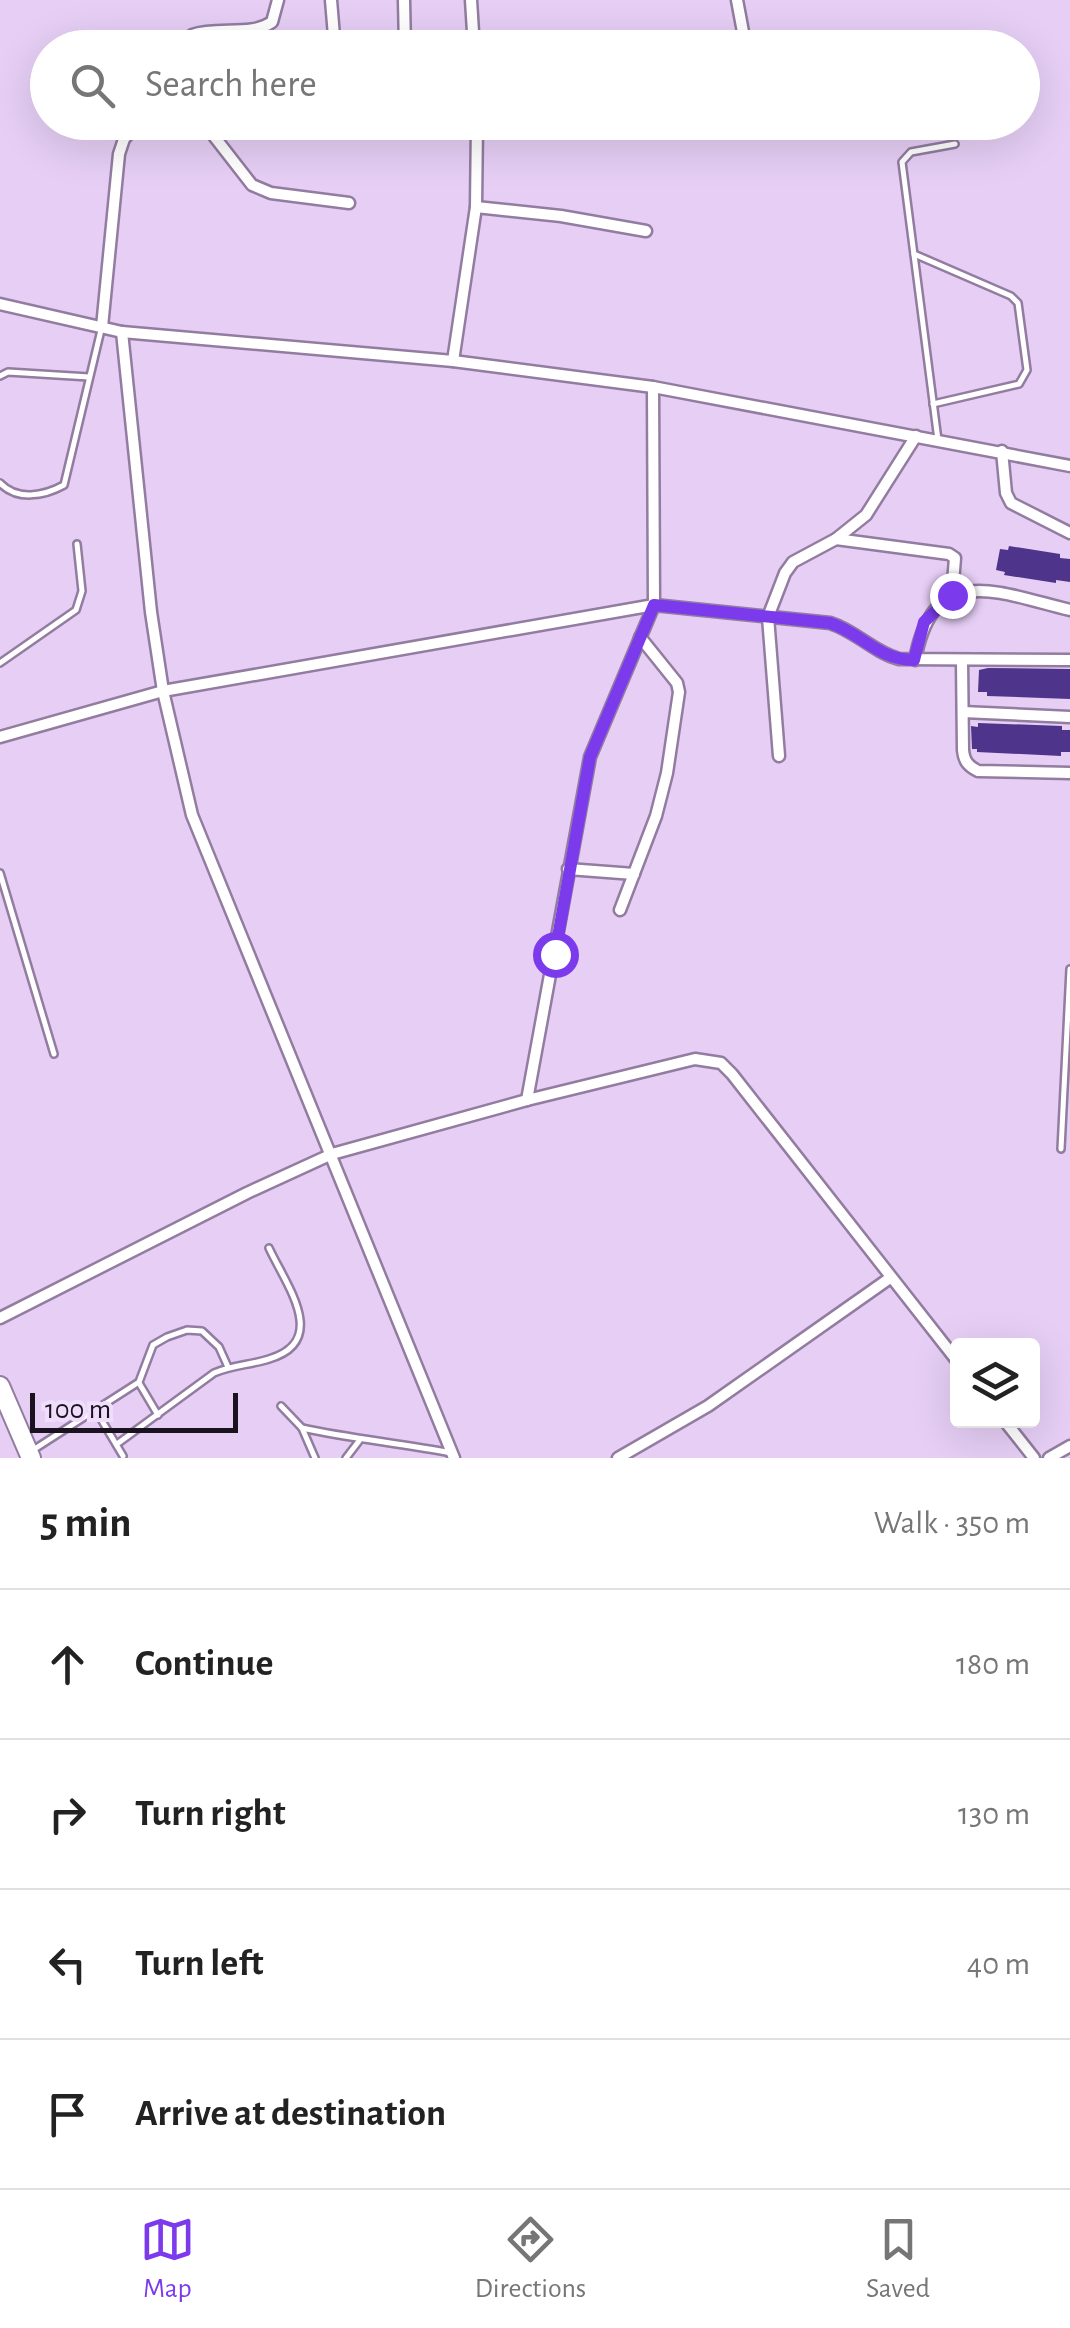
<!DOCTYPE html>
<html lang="en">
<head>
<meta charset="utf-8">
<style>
  :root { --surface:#fff; --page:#f6f6f6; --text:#222; --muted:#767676; --line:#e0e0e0; --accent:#7c3aed }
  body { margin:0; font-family:"Alegreya Sans",sans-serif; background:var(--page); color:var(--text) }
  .controls { position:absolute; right:30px; bottom:30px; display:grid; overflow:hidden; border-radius:10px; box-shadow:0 10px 40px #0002 }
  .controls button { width:90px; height:90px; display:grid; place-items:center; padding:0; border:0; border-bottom:2px solid var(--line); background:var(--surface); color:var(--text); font:50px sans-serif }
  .scale { position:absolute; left:30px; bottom:25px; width:208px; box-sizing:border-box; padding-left:10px; border:5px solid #1a121f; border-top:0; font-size:28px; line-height:35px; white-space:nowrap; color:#1a121f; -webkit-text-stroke:8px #f0ddfc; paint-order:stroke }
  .stop { position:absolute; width:30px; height:30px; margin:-22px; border:8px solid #7c3aed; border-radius:50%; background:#fff }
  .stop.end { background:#7c3aed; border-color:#fff; box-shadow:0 2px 10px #0008 }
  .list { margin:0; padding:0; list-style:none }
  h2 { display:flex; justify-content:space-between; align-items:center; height:130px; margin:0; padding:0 40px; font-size:42px }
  h2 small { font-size:32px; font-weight:400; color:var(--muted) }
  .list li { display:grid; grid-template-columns:65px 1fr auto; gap:30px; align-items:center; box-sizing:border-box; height:150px; padding:0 40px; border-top:2px solid var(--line) }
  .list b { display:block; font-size:38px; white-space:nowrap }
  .list em { font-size:32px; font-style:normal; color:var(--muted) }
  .icon { flex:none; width:55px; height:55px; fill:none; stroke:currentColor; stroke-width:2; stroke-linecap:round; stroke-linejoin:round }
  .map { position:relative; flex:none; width:1070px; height:1458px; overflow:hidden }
  .search { position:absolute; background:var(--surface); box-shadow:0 10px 40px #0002; left:30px; right:30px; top:30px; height:110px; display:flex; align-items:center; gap:25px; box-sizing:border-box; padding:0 35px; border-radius:55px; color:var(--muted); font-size:38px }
  .sheet { height:730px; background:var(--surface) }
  nav { display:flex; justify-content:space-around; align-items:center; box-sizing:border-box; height:140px; border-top:2px solid var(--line); background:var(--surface); font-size:28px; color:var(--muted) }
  nav a { display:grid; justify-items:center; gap:5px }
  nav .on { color:var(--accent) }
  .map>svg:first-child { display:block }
  .building { fill:#4e348b }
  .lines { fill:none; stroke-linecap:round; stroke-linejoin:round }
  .lane-casing { stroke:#927ca0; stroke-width:10 }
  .street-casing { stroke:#927ca0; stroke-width:15 }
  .primary-casing { stroke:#927ca0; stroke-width:22 }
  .lane { stroke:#fff; stroke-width:5 }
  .street { stroke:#fff; stroke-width:10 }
  .primary { stroke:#fff; stroke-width:18 }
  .route { stroke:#7c3aed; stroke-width:12 }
</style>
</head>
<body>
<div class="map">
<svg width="1070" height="1458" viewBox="0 0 1070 1458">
  <rect width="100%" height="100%" fill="#e6cef5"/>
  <g class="building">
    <polygon points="1009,546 1060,554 1060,558 1070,559 1070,582 1056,580 1056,583 1004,575 1005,572 996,570 1000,549 1008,550"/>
    <polygon points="988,668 1070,669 1070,699 987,696 987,692 978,692 979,670"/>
    <polygon points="978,723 1062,726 1062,730 1070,730 1070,752 1061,752 1061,756 977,752 977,749 972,749 971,726 978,727"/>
  </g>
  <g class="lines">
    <defs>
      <g id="lane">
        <polyline points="914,254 1011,296 1018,303 1027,370 1019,384 933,404"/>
        <polyline points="0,376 8,372 89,377"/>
        <polyline points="938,440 902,162 911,152 955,144"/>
        <path d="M0,483C17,501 44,496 64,485L101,330"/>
        <polyline points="0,663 76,610 82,591 77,544"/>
        <polyline points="0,873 54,1054"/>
        <polyline points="1061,1149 1070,969"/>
        <polyline points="139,1383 158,1415"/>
        <polyline points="281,1406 302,1428 315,1458"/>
        <polyline points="95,1409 123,1456"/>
        <path d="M302,1428C352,1439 401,1443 451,1453"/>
        <path d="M117,1444L214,1373C232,1365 250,1365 269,1359C330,1341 286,1285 269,1248"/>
        <polyline points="33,1450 139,1382 153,1345 167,1337 187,1330 202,1331 219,1347 228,1367"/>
        <polyline points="346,1458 359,1441"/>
      </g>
      <g id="street">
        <polyline points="331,0 335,48"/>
        <polyline points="404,0 405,48"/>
        <polyline points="471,0 474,48"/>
        <polyline points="737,0 746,48"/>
        <path d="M187,48L192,35C218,26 250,37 272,22L278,0"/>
        <polyline points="203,122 252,185 271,193 349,203"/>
        <polyline points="476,207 561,216 646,231"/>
        <polyline points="0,304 122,332 453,361 653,387 1070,466"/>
        <polyline points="102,327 119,154 124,139 139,122"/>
        <polyline points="122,332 151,612 163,691 192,815 454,1458"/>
        <polyline points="453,361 476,207 477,122"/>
        <polyline points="1002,451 1006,493 1011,503 1070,533"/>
        <polyline points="836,539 949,554 955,558 952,595"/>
        <path d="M915,660C933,560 999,593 1070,610"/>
        <path d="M962,662L963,750C964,761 968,766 978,771L1070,773"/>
        <polyline points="963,712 1070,717"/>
        <polyline points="0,737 163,691 654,605 653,387"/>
        <polyline points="779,756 768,617 785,573 793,562 836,539 866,515 916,436"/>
        <polyline points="568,869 634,874"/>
        <polyline points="620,910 656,816 667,773 679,692 677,683 640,637"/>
        <path d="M527,1100L590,757L654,605L830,623C856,631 873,652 899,659L1070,660"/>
        <polyline points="0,1318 247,1193 332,1154 527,1100 695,1059 721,1063 732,1074 958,1362"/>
        <polyline points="1004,1420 1034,1458"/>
        <polyline points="618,1458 708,1406 890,1278"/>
        <polyline points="1049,1458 1070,1446"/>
      </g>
      <polyline id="primary" points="0,1386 31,1458"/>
    </defs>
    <use href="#lane" class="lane-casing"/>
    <use href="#street" class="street-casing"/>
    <use href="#primary" class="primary-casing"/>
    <use href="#lane" class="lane"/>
    <use href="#street" class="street"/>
    <use href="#primary" class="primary"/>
  </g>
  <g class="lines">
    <path class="route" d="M555,954L590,757L654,605L830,623C863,634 876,659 914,660L924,622L952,595"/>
  </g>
</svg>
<div class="controls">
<button><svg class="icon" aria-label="layers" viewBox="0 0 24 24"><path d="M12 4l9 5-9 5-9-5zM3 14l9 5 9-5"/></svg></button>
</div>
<div class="scale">100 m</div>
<div class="stop" style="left:555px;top:954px"></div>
<div class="stop end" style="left:952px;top:595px"></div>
<div class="search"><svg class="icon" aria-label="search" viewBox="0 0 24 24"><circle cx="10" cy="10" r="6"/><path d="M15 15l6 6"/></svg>Search here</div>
</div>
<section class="sheet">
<h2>5 min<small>Walk · 350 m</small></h2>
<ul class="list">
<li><svg class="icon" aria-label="ahead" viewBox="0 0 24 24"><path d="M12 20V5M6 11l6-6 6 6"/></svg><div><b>Continue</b></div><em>180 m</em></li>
<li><svg class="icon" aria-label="right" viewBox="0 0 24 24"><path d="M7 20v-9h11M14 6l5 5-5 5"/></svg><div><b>Turn right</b></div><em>130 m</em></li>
<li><svg class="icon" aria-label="left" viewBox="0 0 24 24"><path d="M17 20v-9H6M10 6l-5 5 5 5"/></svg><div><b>Turn left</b></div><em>40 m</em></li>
<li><svg class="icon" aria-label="arrive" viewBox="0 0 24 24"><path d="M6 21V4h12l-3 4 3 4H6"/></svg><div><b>Arrive at destination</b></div></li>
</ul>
</section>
<nav>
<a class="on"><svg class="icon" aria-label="map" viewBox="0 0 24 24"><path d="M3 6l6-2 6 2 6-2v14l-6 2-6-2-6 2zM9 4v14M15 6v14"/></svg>Map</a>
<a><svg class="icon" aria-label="directions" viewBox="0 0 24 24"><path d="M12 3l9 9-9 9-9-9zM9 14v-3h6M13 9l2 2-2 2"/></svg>Directions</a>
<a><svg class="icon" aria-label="saved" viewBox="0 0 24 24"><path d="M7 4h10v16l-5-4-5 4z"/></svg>Saved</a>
</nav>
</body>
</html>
